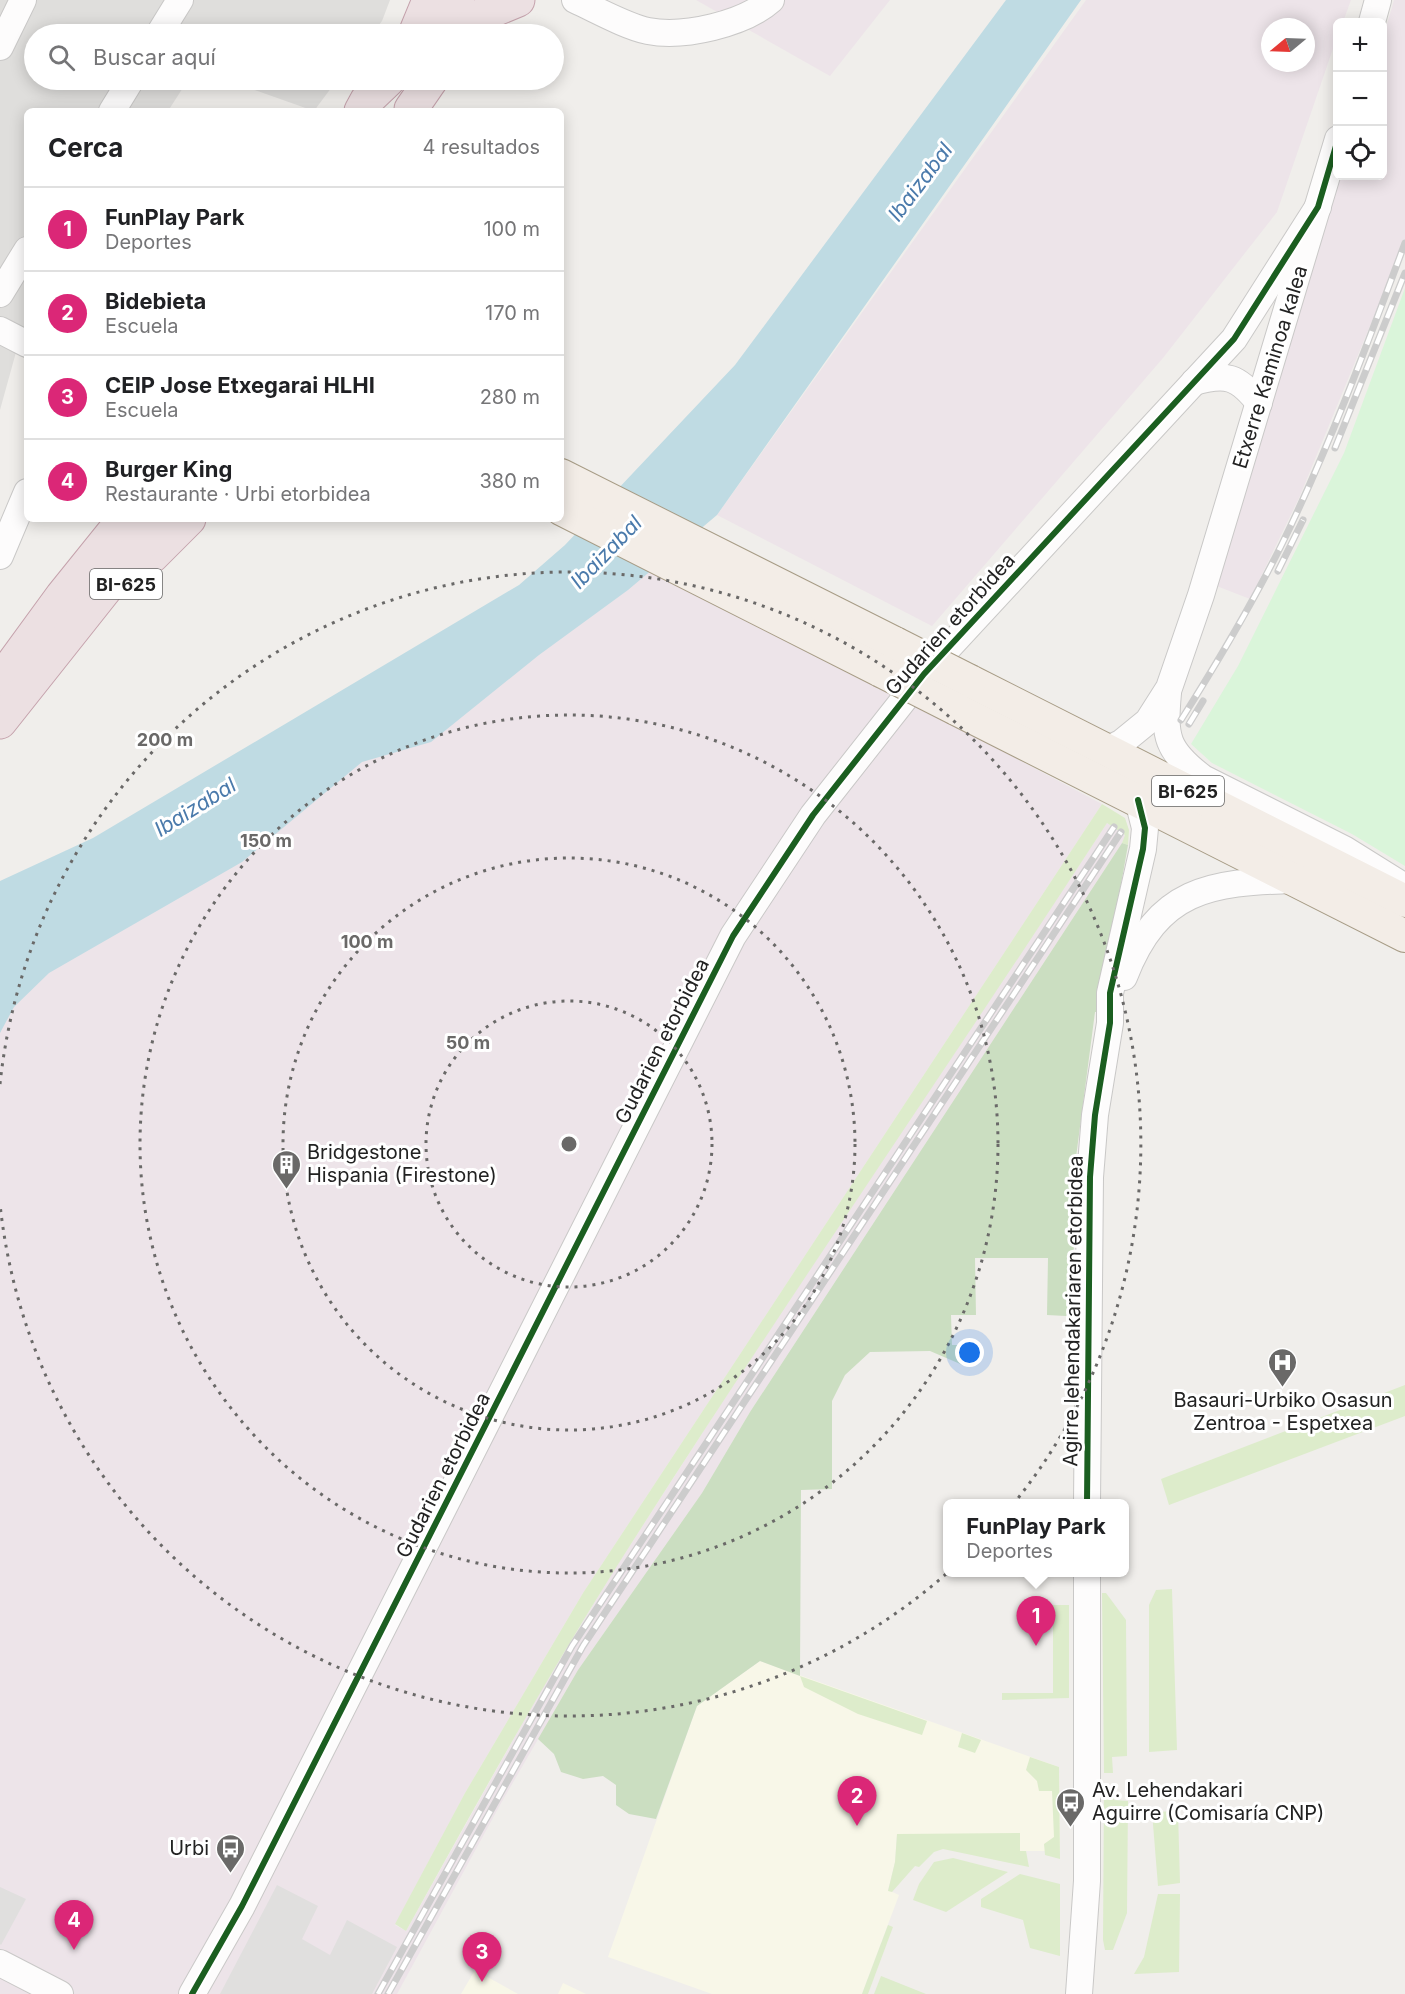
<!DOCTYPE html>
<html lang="es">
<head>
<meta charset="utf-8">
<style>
  :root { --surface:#fff; --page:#f6f6f6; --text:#202124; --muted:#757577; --line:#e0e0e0; --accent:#db2777 }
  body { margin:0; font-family:Inter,sans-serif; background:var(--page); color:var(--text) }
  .controls { position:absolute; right:18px; top:18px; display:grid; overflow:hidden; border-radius:9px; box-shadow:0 3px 15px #0003 }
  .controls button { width:54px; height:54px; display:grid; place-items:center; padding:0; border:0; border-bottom:2px solid var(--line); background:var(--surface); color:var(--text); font:30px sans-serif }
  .compass { position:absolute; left:1261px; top:18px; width:54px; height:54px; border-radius:50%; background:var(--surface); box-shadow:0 3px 15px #0003; rotate:251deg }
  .you { position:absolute; left:970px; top:1353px; width:21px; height:21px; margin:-15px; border:4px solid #fff; border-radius:50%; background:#1a73e8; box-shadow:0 0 0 9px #1a73e833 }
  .badge { display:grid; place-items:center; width:39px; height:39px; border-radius:50%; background:var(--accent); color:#fff; font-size:20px; font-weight:700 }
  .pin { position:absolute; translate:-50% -50px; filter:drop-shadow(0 2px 3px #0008) }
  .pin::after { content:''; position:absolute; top:32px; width:21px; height:18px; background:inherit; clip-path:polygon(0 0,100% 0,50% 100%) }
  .popup { position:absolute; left:943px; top:1499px; width:186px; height:78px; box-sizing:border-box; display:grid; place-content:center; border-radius:9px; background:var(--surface); filter:drop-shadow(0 2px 4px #0005); font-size:20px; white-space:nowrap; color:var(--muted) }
  .popup b { font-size:22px; color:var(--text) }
  .popup::after { content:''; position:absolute; left:50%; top:100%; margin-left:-12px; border:12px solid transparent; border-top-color:var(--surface) }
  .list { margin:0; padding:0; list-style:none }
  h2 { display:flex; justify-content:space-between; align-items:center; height:78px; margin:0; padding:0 24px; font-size:26px }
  h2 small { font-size:20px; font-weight:400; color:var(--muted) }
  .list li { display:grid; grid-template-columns:39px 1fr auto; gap:18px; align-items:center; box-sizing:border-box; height:84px; padding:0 24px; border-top:2px solid var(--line) }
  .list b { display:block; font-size:22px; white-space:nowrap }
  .list p { margin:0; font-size:20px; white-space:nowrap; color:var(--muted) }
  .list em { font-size:20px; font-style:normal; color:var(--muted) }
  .icon { flex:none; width:33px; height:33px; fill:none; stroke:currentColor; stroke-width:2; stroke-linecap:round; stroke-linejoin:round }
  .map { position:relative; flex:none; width:1405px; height:1994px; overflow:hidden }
  .search { position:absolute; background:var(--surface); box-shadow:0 3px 15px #0003; left:24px; top:24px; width:540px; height:66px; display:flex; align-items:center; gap:15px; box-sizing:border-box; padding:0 21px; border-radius:33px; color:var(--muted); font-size:22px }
  .panel { position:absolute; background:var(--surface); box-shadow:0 3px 15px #0003; left:24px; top:108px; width:540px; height:414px; border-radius:9px }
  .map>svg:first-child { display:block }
  .residential { fill:#dfdedc }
  .industrial { fill:#ede4e9; fill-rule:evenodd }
  .education { fill:#f8f7e8 }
  .grass { fill:#ddeccb }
  .forest { fill:#cbdec1 }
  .park { fill:#daf5da }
  .parking { fill:#e0dfde }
  .water { fill:#bfdbe3 }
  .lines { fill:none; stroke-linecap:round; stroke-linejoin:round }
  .minor-casing { stroke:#c9c8c7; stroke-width:28 }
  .major-casing { stroke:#a79c86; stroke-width:34 }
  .highway-casing { stroke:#c5a2ac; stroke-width:35 }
  .minor { stroke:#fdfcfc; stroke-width:26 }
  .major { stroke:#f3ede7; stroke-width:32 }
  .highway { stroke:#ece0e2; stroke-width:33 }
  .rail-casing { stroke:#ccc; stroke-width:7 }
  .rail { stroke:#fff; stroke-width:4.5; stroke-dasharray:14; stroke-linecap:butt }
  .major-bridge-casing { stroke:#a79c86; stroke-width:34; stroke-linecap:butt }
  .major-bridge { stroke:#f3ede7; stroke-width:32 }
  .cycleway-casing { stroke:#fff; stroke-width:10 }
  .cycleway { stroke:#1b5e20; stroke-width:6 }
  .ring { fill:none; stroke:#6a6968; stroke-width:3; stroke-dasharray:3 6 }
  .labels { text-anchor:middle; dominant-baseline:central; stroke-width:6; stroke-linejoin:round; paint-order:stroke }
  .shield { fill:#fff; stroke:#646464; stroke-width:1.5 }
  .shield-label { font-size:18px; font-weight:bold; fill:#222 }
  .street-label { font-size:20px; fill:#222; stroke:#fff }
  .poi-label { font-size:20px; fill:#222; stroke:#fff; text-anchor:start }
  .water-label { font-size:21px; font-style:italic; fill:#4a7aab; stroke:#fff }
  .centre { fill:#6a6968; stroke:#fff; stroke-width:3 }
  .ring-label { font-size:18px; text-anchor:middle; font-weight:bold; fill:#6a6968; stroke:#fff; stroke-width:6; stroke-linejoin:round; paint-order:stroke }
</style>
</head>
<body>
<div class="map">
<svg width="1405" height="1994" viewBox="0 0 1405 1994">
  <rect width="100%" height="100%" fill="#f0eeeb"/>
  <g class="residential">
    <polygon points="0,0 390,0 382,21 372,34 34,34 34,80 188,80 168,111 27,111 27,331 18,345 0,410"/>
    <polygon points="226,80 337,80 314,111"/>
  </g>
  <g class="industrial">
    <polygon points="696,0 890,0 830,76"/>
    <path d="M1086,0H1351L1343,22H1338L1337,37L1277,212L1163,358L932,626L717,515ZM1270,27H1306V63H1270Z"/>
    <polygon points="1394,0 1405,0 1405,241 1299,498 1250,599 1214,585 1340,176 1382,176 1383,38"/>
    <polygon points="655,567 1102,804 583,1593 465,1793 395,1925 406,1931 540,1692 616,1567 752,1356 1107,823 1125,835 1122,843 750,1412 702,1493 578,1670 500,1805 397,1994 0,1994 0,1002"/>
  </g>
  <g class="education">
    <polygon points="760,1661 1059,1767 1060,1851 1020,1851 1020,1834 897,1834 895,1862 888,1890 899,1895 862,1994 712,1994 608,1957 697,1706"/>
    <polygon points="475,1970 518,1994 461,1994"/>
    <polygon points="563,1983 586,1994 558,1994"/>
  </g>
  <g class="grass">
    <path d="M1102,804L1125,818L1129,830L1128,845L1122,843L1125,835L1107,823C945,1072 776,1315 617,1566C542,1685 474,1808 406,1931L395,1924L465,1793L583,1593Z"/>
    <polygon points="1405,1385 1405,1416 1169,1505 1161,1479"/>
    <polygon points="1172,1589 1177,1750 1149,1752 1149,1605 1156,1590"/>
    <polygon points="1102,1593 1106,1593 1126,1620 1127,1756 1112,1757 1113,1773 1104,1773"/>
    <polygon points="1053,1605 1069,1605 1069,1698 1002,1700 1002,1693 1053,1693"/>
    <polygon points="800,1676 927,1721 922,1735 858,1714 804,1687"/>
    <polygon points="962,1733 981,1740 975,1753 958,1747"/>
    <polygon points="1030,1757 1059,1767 1060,1859 1045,1855 1044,1844 1054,1837 1052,1791 1039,1791 1037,1781 1026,1770"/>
    <polygon points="1104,1786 1113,1786 1114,1800 1128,1801 1127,1913 1113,1950 1105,1950 1103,1940"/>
    <polygon points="1178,1811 1180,1883 1158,1886 1152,1812"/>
    <polygon points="1020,1833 1020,1851 1026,1851 1029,1867 943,1849 934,1852 919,1867 915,1866 892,1892 888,1891 895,1862 897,1834"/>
    <polygon points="953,1858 1008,1872 946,1912 913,1900 919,1884 934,1862"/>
    <polygon points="1020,1874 1060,1884 1060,1956 1030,1948 1023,1920 981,1907 981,1899"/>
    <polygon points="1158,1894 1180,1894 1179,1972 1134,1974 1144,1957"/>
    <polygon points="888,1925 893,1927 868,1994 862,1994"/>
    <polygon points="881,1976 926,1994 874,1994"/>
  </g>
  <polygon class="forest" points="1122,843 1128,845 1112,935 1109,940 1097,1012 1095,1012 1075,1165 1073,1307 1066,1316 1047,1315 1048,1258 975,1258 976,1315 951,1315 952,1345 979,1345 965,1366 930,1351 870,1352 845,1375 832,1401 832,1489 801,1490 800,1676 760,1661 697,1706 656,1819 629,1814 616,1805 616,1785 603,1776 583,1779 561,1772 554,1754 538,1739 578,1670 702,1493 750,1412"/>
  <polygon class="park" points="1405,288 1405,866 1352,834 1212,763 1191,744 1238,666 1344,453"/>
  <g class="parking">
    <polygon points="277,1885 318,1906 302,1939 330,1955 347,1920 397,1947 372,1994 220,1994"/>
    <polygon points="0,1887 26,1899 1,1945 0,1944"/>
  </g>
  <polygon class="water" points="1006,0 1081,0 717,515 628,590 539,655 431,742 362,762 242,862 49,973 14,1007 0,1033 0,881 93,838 519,585 565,545 735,365"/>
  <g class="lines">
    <defs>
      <g id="minor">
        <path d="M575,0C595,9 627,27 648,31C684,38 744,24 771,0"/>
        <polyline points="1372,22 1378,0"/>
        <polyline points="159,34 180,0"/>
        <polyline points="0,47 23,0"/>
        <polyline points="112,111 131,80"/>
        <polyline points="0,294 27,250"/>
        <polyline points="0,330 27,344"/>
        <path d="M1194,382C1226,373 1238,376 1259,403"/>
        <polyline points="0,556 27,492"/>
        <path d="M1168,693C1164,737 1166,750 1203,778L1344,849L1405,887"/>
        <polyline points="1106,750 1121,743 1148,721 1169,688 1201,595 1338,139"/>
        <path d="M1124,977C1158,889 1209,882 1295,880"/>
        <polyline points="1087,1504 1090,1177 1095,1115 1110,1023 1110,993 1143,849 1145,828 1138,800"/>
        <polyline points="0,1963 60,1994"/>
        <polyline points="192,1994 242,1906 733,936 813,815 924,674 1234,339 1318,207"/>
        <polyline points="1079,1994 1087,1881 1087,1572"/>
      </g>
      <g id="major">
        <polyline points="561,475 895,643"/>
        <polyline points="561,509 881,671"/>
        <polyline points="970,681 1405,901"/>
        <polyline points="956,709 1405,936"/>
      </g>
      <g id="highway">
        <polyline points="415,34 429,0"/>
        <polyline points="444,34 458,0"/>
        <polyline points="464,34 482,15 518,0"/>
        <polyline points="411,109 431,80"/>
        <polyline points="361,111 367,100 388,80"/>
        <polyline points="152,556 189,519"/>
        <polyline points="0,681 62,596 124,519"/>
        <polyline points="0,722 161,519"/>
      </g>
    </defs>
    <use href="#minor" class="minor-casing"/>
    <use href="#major" class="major-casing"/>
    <use href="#highway" class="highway-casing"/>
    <use href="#minor" class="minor"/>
    <use href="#major" class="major"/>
    <use href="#highway" class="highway"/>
    <defs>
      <g id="rail">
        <polyline points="1335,448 1405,273"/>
        <polyline points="1278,571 1303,520"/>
        <path d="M1181,720C1217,663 1251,606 1281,546C1329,448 1367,345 1405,243"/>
        <polyline points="1189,724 1203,701"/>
        <polyline points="378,1994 572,1646 1114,827"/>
        <polyline points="388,1994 583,1646 1121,832"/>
      </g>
    </defs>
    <use href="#rail" class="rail-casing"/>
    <use href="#rail" class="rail"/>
    <defs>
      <g id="major-bridge">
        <polyline points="895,643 970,681"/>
        <polyline points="881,671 956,709"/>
      </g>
    </defs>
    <use href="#major-bridge" class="major-bridge-casing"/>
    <use href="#major-bridge" class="major-bridge"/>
    <defs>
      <g id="cycleway">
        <polyline points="1087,1504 1090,1177 1095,1115 1110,1023 1110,993 1143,849 1145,828 1138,800"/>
        <polyline points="192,1994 242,1906 733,936 813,815 924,674 1234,339 1318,207 1338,139"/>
      </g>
    </defs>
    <use href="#cycleway" class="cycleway-casing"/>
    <use href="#cycleway" class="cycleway"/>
  </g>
  <g class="ring">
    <circle cx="569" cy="1144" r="143"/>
    <circle cx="569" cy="1144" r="286"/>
    <circle cx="569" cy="1144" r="429"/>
    <path d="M0 1084A572 572 0 1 1 0 1204"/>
  </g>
  <defs>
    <symbol id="building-pin" viewBox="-11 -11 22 30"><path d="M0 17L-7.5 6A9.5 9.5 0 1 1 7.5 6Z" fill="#6a6968" stroke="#fff"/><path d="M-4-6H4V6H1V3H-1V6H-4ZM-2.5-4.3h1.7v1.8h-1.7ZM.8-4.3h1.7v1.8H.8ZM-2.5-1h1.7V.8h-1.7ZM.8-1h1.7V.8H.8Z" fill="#fff"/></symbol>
    <symbol id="hospital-pin" viewBox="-11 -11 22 30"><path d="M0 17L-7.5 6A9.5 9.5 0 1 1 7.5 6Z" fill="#6a6968" stroke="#fff"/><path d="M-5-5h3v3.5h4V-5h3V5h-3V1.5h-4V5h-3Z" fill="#fff"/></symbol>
    <symbol id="bus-pin" viewBox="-11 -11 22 30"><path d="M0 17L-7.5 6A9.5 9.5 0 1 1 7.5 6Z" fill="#6a6968" stroke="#fff"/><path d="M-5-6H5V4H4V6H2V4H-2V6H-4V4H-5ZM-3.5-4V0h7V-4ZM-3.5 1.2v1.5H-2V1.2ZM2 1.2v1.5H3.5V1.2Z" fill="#fff"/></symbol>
  </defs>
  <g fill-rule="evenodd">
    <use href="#building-pin" x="270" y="1148" width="33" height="45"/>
    <use href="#hospital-pin" x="1266" y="1346" width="33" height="45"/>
    <use href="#bus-pin" x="1054" y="1786" width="33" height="45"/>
    <use href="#bus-pin" x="214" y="1832" width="33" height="45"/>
  </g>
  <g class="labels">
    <g class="shield">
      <rect x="90" y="569" width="72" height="30" rx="4.5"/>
      <rect x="1152" y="776" width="72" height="30" rx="4.5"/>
    </g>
    <g class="shield-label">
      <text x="126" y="584">BI-625</text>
      <text x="1188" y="791">BI-625</text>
    </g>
    <g class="street-label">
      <text transform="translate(1270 367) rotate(-73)">Etxerre Kaminoa kalea</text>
      <text transform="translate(950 624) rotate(-48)">Gudarien etorbidea</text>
      <text transform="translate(662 1041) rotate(-63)">Gudarien etorbidea</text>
      <text transform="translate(1073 1311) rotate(-89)">Agirre lehendakariaren etorbidea</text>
      <text transform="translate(443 1475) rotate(-63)">Gudarien etorbidea</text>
    </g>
    <g class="poi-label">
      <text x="307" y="1152">Bridgestone<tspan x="307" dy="23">Hispania (Firestone)</tspan></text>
      <text x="1283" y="1400" text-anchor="middle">Basauri-Urbiko Osasun<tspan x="1283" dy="23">Zentroa - Espetxea</tspan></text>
      <text x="1092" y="1790">Av. Lehendakari<tspan x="1092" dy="23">Aguirre (Comisaría CNP)</tspan></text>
      <text x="209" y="1848" text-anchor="end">Urbi</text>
    </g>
    <g class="water-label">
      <text transform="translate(920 182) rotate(-53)">Ibaizabal</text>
      <text transform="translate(606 552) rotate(-46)">Ibaizabal</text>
      <text transform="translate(195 807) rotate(-32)">Ibaizabal</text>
    </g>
  </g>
  <circle cx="569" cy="1144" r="9" class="centre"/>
  <g class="ring-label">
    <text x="165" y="746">200 m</text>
    <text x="266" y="847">150 m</text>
    <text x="367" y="948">100 m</text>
    <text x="468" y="1049">50 m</text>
  </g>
</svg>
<div class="controls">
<button>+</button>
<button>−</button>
<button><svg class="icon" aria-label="locate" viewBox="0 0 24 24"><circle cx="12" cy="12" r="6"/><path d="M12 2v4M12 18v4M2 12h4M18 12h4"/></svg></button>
</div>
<svg class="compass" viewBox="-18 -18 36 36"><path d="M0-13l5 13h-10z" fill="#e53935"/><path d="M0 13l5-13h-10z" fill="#757577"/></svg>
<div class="you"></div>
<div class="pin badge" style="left:1036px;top:1646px">1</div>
<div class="popup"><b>FunPlay Park</b>Deportes</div>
<div class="pin badge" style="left:857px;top:1826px">2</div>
<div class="pin badge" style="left:482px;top:1982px">3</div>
<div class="pin badge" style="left:74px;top:1950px">4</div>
<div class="search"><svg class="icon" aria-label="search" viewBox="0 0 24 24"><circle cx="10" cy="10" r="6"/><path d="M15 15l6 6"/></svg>Buscar aquí</div>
<section class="panel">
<h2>Cerca<small>4 resultados</small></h2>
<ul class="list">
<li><span class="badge">1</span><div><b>FunPlay Park</b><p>Deportes</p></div><em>100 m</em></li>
<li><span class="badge">2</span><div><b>Bidebieta</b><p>Escuela</p></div><em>170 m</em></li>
<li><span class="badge">3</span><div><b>CEIP Jose Etxegarai HLHI</b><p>Escuela</p></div><em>280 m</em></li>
<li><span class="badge">4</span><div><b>Burger King</b><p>Restaurante · Urbi etorbidea</p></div><em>380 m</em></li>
</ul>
</section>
</div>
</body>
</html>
